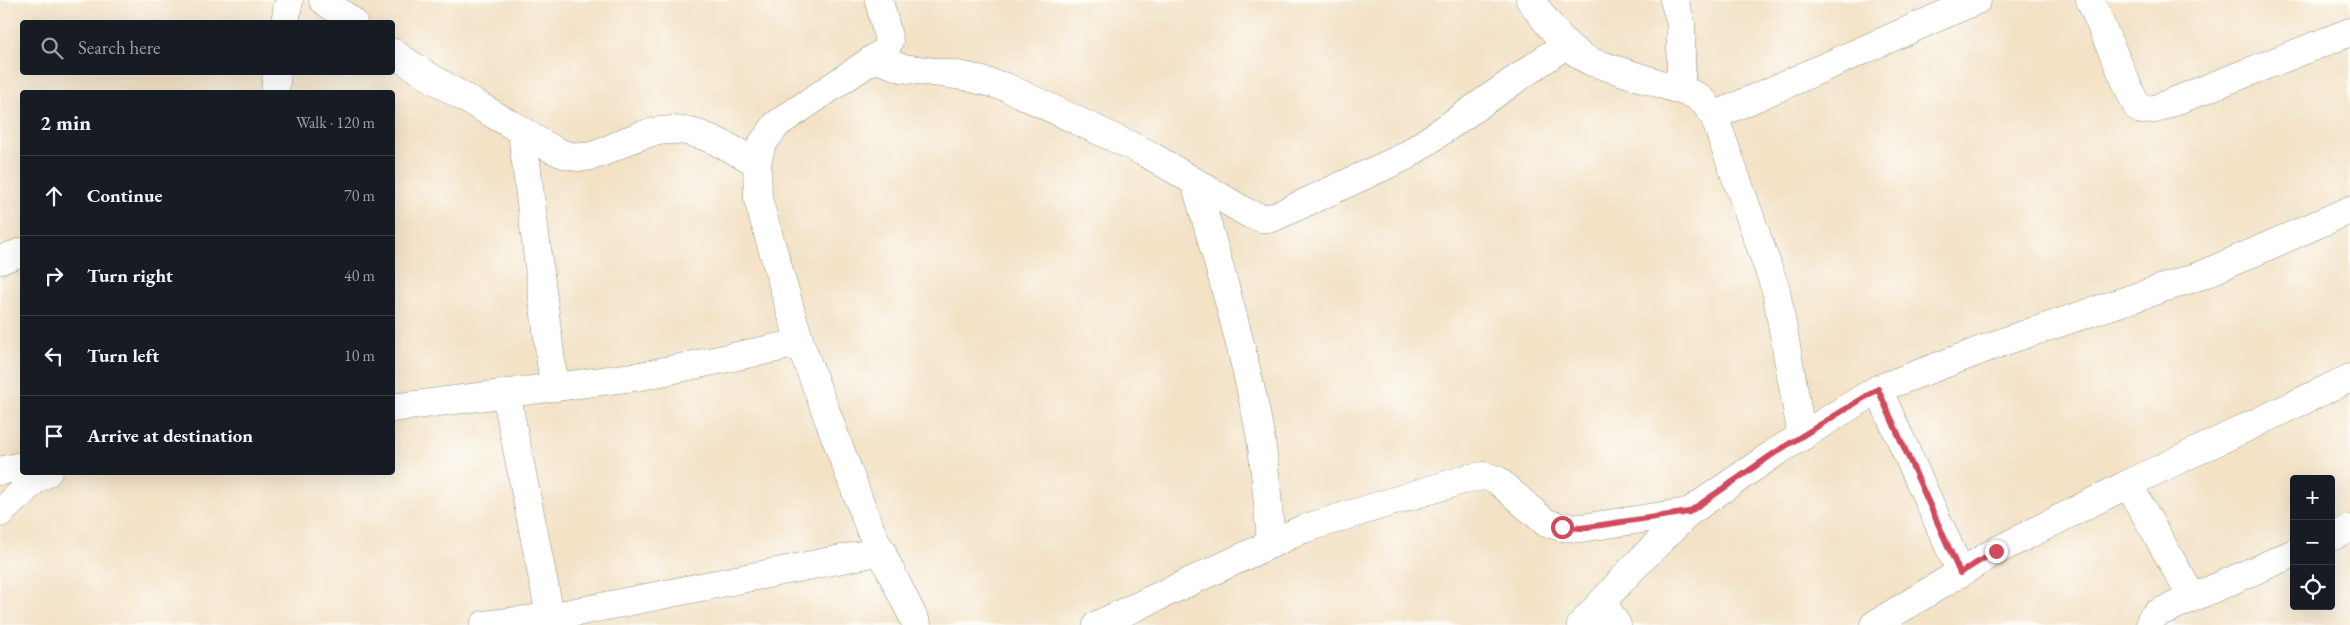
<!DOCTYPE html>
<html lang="en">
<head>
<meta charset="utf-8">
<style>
  :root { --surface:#171b24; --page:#242831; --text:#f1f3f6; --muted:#9ea1a6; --line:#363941 }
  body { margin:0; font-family:"EB Garamond",serif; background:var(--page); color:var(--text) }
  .controls { position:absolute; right:15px; bottom:15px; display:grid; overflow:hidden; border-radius:5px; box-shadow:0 5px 20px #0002 }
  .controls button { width:45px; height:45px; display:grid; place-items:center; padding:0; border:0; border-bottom:1px solid var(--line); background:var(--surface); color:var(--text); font:25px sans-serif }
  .stop { position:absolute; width:15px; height:15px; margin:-11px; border:4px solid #d1495b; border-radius:50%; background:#fff }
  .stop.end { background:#d1495b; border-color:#fff; box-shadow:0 1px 5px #0008 }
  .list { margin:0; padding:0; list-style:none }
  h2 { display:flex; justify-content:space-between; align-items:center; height:65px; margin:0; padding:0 20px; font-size:21px }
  h2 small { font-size:16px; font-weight:400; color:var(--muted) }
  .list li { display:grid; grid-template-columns:32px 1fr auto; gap:15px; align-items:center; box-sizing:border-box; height:80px; padding:0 20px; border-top:1px solid var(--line) }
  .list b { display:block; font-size:19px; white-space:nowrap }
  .list em { font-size:16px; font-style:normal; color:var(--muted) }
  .icon { flex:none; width:28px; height:28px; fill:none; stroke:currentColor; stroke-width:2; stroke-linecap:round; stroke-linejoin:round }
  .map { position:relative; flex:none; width:2350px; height:625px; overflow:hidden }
  .search { position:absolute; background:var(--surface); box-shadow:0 5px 20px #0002; left:20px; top:20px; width:375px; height:55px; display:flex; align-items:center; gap:12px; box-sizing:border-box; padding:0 18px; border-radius:5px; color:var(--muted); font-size:19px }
  .panel { position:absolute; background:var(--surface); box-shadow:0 5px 20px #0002; left:20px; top:90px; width:375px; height:385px; border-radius:5px }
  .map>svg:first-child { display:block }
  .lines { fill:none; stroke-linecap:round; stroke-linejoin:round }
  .minor-casing { stroke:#89907d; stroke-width:29 }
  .minor { stroke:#fff; stroke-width:28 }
  .route { stroke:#d1495b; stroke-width:6 }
</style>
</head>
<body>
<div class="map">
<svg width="2350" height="625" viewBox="0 0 2350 625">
  <rect width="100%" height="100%" fill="#fdfcf7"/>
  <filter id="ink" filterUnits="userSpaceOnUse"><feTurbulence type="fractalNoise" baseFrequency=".02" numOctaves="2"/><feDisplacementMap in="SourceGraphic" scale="10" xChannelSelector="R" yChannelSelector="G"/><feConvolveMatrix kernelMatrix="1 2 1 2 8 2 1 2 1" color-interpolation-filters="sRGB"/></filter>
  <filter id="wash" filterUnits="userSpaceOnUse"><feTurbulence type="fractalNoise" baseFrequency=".0096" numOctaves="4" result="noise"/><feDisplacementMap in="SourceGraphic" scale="20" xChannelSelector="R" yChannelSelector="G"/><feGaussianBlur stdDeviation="1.12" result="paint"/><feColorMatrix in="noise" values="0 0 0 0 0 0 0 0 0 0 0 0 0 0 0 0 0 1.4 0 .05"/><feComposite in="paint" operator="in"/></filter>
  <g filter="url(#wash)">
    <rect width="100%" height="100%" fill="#f3e2c6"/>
  </g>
  <g filter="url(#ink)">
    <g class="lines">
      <defs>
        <g id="minor">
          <polyline points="323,0 353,22"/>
          <polyline points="879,0 889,41 885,51 777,124 762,144 757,162 758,199 800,343 870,529 917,625"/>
          <path d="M1530,0C1549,24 1564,49 1592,62L1695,95L1705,103L1714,116L1776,290L1802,437"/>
          <polyline points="1674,0 1681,23 1681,89"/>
          <polyline points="2090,0 2137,107 2141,110 2155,109 2350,32"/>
          <polyline points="285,22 289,0"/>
          <path d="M392,52C430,79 472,102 512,125C532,136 557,157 580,157C597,158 614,146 629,140C683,116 710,139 757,162"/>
          <polyline points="876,59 902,68 964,76 1006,87 1148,154 1249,214 1262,218 1272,218 1406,156 1565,45"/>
          <polyline points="275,92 277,72"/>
          <polyline points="1714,116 1977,0"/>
          <polyline points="522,131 554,386"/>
          <path d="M1195,182C1219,265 1244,349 1260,434C1266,470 1268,508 1271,544"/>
          <polyline points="0,260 22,252"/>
          <polyline points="1878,389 1961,573"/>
          <polyline points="506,393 552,625"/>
          <polyline points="392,408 641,376 800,343"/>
          <polyline points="0,471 22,466"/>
          <polyline points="2128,484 2192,597"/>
          <polyline points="0,513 35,480 48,472"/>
          <polyline points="2331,537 2350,529"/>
          <polyline points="1603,603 1617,625"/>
          <polyline points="484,625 551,617 882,551"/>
          <polyline points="1097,625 1303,529 1469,478 1484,476 1497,480 1546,523 1562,527 1581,528 1689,512"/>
          <polyline points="1581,625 1632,569 1689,512 1776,452 1878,389 2008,340 2202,275 2350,210"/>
          <polyline points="1874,625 1996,551 2128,484 2350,378"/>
          <polyline points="2150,625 2151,619 2156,614 2294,553"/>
        </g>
      </defs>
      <use href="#minor" class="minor-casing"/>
      <use href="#minor" class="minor"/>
    </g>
  </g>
  <g class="lines" filter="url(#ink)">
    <polyline class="route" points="1562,527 1581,528 1689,512 1776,452 1878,389 1960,573 1996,551"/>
  </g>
</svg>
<div class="controls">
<button>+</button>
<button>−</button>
<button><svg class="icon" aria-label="locate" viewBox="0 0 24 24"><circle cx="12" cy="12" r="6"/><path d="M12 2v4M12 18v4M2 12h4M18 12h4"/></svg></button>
</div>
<div class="stop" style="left:1562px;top:527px"></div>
<div class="stop end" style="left:1996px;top:551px"></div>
<div class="search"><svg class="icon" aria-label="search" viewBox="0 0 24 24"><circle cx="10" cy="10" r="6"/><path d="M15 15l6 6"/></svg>Search here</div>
<section class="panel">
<h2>2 min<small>Walk · 120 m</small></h2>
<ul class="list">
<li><svg class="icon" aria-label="ahead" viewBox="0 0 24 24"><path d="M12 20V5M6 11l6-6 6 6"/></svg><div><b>Continue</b></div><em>70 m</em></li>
<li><svg class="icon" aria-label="right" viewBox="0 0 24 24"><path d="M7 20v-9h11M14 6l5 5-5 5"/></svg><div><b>Turn right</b></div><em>40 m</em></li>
<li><svg class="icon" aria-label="left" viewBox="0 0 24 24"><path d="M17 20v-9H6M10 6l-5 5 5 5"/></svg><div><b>Turn left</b></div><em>10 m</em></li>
<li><svg class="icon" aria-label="arrive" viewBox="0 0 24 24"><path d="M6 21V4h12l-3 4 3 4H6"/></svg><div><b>Arrive at destination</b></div></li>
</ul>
</section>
</div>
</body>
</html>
